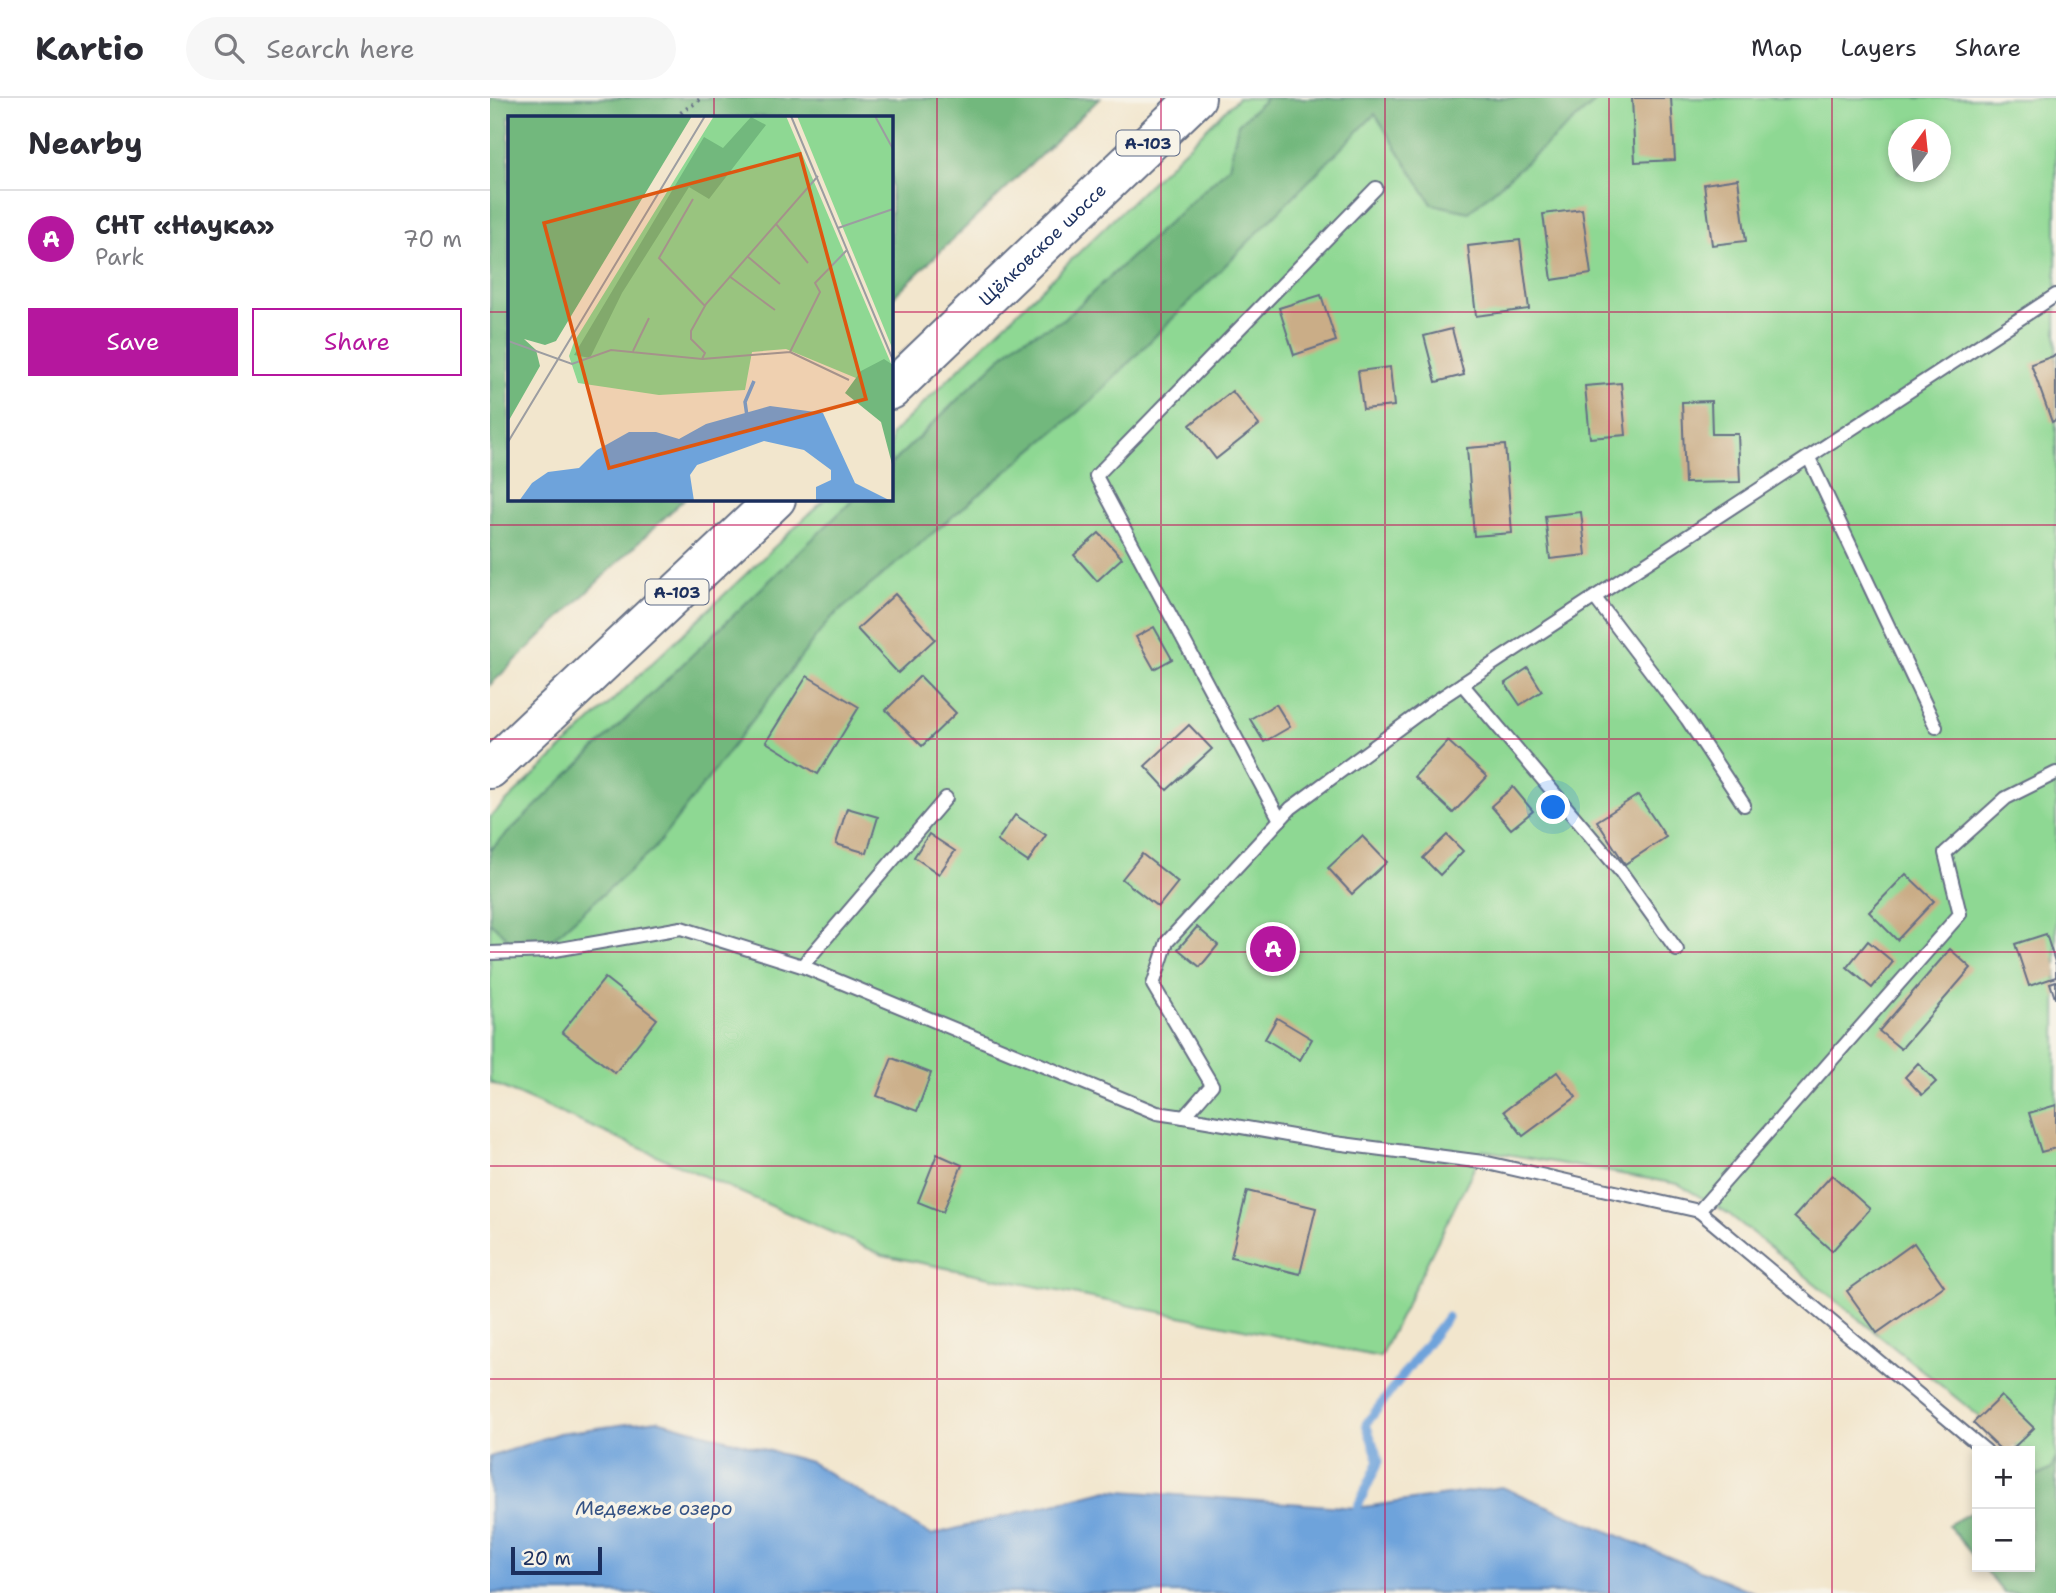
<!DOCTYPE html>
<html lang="en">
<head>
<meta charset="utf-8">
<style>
  :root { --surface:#fff; --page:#f7f7f7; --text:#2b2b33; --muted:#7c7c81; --line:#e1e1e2; --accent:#b5179e }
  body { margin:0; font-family:"Shantell Sans",sans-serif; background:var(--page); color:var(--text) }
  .controls { position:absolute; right:21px; bottom:21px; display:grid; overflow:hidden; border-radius:0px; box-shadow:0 4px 10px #0003 }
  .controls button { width:63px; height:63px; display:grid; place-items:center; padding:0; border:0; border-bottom:2px solid var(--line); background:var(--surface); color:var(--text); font:35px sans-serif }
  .compass { position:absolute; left:1398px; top:21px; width:63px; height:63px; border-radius:50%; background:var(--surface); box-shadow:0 4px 10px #0003; rotate:15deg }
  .scale { position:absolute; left:21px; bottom:18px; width:91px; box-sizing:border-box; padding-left:7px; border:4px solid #1b2f5e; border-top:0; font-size:19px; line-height:24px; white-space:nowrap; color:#1b2f5e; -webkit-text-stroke:5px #f7f3e8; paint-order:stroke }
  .you { position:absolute; left:1064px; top:710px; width:24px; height:24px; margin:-18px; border:5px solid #fff; border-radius:50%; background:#1a73e8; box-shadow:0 0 0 10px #1a73e833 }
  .badge { display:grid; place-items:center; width:46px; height:46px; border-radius:50%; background:var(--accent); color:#fff; font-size:23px; font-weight:700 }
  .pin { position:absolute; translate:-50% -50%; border:4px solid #fff; box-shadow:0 2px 7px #0006 }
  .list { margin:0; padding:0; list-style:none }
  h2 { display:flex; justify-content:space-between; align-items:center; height:91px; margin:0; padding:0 28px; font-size:30px }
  h2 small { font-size:23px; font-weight:400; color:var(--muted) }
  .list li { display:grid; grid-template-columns:46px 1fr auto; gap:21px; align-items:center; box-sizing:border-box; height:98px; padding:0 28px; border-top:2px solid var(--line) }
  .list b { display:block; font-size:26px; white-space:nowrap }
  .list p { margin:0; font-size:23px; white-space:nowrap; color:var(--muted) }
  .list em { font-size:23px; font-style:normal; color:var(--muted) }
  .actions { display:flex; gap:14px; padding:21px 28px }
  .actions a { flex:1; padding:16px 0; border:2px solid var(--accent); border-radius:0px; text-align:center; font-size:24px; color:var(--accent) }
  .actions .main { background:var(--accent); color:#fff }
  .icon { flex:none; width:38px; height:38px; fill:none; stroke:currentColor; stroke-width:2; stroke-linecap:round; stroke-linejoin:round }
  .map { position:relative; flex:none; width:1566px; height:1495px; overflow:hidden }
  header { display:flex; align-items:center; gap:42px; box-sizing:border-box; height:98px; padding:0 35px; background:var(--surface); border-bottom:2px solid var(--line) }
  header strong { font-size:33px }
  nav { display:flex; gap:38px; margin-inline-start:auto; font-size:24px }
  .search { width:490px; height:63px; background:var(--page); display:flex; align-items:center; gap:18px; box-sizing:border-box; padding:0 24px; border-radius:38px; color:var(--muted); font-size:26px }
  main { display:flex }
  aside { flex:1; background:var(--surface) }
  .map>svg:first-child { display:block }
  .green { fill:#8ed893; stroke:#548478; stroke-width:2; fill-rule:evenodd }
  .forest { fill:#72b87d; stroke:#46746e; stroke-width:2 }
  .water { fill:#6ea3db; stroke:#44699c; stroke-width:2 }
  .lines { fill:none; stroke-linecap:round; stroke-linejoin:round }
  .stream { stroke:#6ea3db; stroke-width:9 }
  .building { fill:#caad87 }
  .service-casing { stroke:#666f85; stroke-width:16 }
  .primary-casing { stroke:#666f85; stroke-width:42 }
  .path { stroke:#666f85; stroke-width:4.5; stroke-dasharray:2 5; stroke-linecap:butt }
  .service { stroke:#fff; stroke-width:12 }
  .primary { stroke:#fff; stroke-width:38 }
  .grid { fill:none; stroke:#c2185b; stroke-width:2; stroke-opacity:0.55 }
  .labels { text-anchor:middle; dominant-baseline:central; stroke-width:7; stroke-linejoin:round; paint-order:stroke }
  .shield { fill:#f7f3e8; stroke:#5d6a87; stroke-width:2 }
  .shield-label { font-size:16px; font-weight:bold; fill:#1b2f5e }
  .street-label { font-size:18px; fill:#1b2f5e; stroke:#f7f3e8 }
  .water-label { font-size:19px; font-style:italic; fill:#345284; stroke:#f7f3e8 }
  .inset-river { fill:none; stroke:#6ea3db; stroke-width:3.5 }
  .inset-road { fill:none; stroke:#9c9da1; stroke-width:2 }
  .view { fill:#de5710; fill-opacity:0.15; stroke:#de5710; stroke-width:3.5 }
  .inset-edge { fill:none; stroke:#1b2f5e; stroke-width:3.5 }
</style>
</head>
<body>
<header>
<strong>Kartio</strong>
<div class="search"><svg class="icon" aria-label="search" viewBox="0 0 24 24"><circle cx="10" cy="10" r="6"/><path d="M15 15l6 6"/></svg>Search here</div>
<nav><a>Map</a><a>Layers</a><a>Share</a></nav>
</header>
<main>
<aside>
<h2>Nearby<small></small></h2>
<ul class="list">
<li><span class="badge">A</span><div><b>СНТ «Наука»</b><p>Park</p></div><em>70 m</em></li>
</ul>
<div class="actions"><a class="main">Save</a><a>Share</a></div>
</aside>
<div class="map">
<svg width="1566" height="1495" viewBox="0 0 1566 1495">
  <rect width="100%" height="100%" fill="#f7f3e8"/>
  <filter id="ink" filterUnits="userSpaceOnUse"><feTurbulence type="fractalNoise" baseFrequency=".0143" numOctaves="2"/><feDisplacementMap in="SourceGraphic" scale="14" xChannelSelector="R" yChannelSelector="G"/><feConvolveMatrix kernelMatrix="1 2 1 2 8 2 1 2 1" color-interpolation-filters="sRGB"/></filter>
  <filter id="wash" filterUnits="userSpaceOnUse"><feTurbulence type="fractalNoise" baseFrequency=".00686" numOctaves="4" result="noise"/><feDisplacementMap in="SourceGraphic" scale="28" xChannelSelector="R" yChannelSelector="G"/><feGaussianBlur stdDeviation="1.57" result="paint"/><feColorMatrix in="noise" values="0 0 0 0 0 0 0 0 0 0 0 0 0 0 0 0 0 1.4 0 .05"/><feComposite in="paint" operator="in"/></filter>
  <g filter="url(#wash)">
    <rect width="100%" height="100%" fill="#f2e6cd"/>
    <path class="green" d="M748,0H1566V1442L1540,1353H1532L1239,1116L1188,1086L993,1052L890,1259L393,1157L0,984V719L335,401H401V337ZM1408,32H1450V74H1408Z"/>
    <g class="forest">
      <polygon points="0,0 610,0 401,201 401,19 19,19 19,401 194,401 0,587"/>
      <polygon points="777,0 1110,0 979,114 942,106 885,16 602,302 340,521 164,751 60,843 18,841 0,824 0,752 364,401 401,401 401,366 527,244 573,222 739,69 748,26"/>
      <polygon points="1566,1360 1566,1495 1514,1495 1492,1469 1540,1469 1540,1382 1561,1371"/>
      <polygon points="1487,1411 1487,1463 1458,1427"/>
    </g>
    <polygon class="water" points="167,1322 320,1364 441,1437 618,1392 867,1410 1012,1389 1265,1495 0,1495 0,1359 69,1335"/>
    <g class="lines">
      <polyline class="stream" points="867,1410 889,1363 876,1326 957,1219"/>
    </g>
    <g id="blocks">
      <g class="building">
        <polygon points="1142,0 1181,0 1185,62 1145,64"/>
        <polygon points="1248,81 1256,143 1222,147 1214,86"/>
        <polygon points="1092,111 1101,176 1062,182 1053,116"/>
        <polygon points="1030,142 1039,211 986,218 978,148"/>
        <polygon points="831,197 846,243 804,257 789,210"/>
        <polygon points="962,231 974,277 946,284 934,238"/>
        <polygon points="1566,257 1566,322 1562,324 1541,266"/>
        <polygon points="900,269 904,308 873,311 868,273"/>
        <polygon points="1131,285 1136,337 1100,340 1095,288"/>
        <polygon points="742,293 769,327 726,361 700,327"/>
        <polygon points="1221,303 1222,336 1248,336 1250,384 1195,385 1192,304"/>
        <polygon points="1015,347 1022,435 984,438 977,350"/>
        <polygon points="1091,414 1096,457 1060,461 1055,418"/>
        <polygon points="609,435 632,460 607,483 584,457"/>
        <polygon points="405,496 445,541 408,575 367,531"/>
        <polygon points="664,529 682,561 664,571 646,539"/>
        <polygon points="1038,570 1052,593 1030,607 1015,585"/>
        <polygon points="317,578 369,609 328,676 276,644"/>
        <polygon points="430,578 466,615 432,648 396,612"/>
        <polygon points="786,606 800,629 774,644 760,621"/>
        <polygon points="699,627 722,651 677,692 655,668"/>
        <polygon points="958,643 997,679 963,715 924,679"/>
        <polygon points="1023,689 1043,713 1021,731 1001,708"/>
        <polygon points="1148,697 1176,739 1135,766 1107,723"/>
        <polygon points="357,710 388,719 377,755 346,746"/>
        <polygon points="525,717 556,737 538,764 507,743"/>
        <polygon points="439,736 465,753 449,776 424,759"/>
        <polygon points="957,737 973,753 950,777 933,760"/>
        <polygon points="872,738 897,764 862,796 838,770"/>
        <polygon points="652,756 688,784 668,809 632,781"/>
        <polygon points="1416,776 1444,803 1407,842 1379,814"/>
        <polygon points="707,829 728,847 710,869 688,851"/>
        <polygon points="1556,836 1566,867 1566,879 1539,888 1525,846"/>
        <polygon points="1378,843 1403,864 1382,890 1357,869"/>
        <polygon points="1460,851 1481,870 1411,951 1389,933"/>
        <polygon points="115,880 167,921 125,975 72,934"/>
        <polygon points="1566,883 1566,900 1565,900 1560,885"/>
        <polygon points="787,920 822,941 810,962 775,941"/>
        <polygon points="402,960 441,975 427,1013 387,998"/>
        <polygon points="1428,965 1446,984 1432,997 1415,979"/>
        <polygon points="1067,974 1086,999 1033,1038 1014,1013"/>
        <polygon points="1566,1007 1566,1050 1551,1054 1539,1015"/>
        <polygon points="447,1056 472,1067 453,1114 428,1104"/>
        <polygon points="1342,1077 1380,1111 1342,1153 1304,1119"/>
        <polygon points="757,1093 826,1110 810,1176 741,1159"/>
        <polygon points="1424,1145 1454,1188 1387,1235 1357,1193"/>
        <polygon points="1511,1298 1544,1330 1520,1353 1512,1353 1483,1325"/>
      </g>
    </g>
  </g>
  <g filter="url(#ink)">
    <use href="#blocks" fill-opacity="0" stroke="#666f85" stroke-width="2"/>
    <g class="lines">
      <defs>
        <g id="service">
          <polyline points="1319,360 1446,629"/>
          <polyline points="1105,500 1197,621 1254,707"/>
          <polyline points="972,586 1131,774 1187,852"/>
          <polyline points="790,722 606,378 886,90"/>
          <polyline points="0,855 59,853 191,830 312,868 667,1015 694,1019 722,987 663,887 677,844 801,710 943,605 1566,197"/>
          <polyline points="312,868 456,700"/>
          <polyline points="694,1019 837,1044 993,1064 1209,1113 1470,816 1455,755 1516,700 1566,675"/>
          <polyline points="1209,1113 1496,1353"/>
        </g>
        <g id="primary">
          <path id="s1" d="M401,292L706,0"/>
          <polyline points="0,671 286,401"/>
        </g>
      </defs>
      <use href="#service" class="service-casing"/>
      <use href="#primary" class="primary-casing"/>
      <polyline class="path" points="185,19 212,0"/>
      <use href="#service" class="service"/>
      <use href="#primary" class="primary"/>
    </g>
  </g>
  <path class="grid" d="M224,0V19M447,0V1495M671,0V1495M895,0V1495M1119,0V1495M1342,0V1495M0,214H19M401,214H1566M224,401V1495M0,427H1566M0,641H1566M0,854H1566M0,1068H1566M0,1281H1566"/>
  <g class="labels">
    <g class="shield">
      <rect x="626.5" y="32.5" width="63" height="25" rx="5"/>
      <rect x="155.5" y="481.5" width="63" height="25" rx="5"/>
    </g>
    <g class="shield-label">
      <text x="658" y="45">А-103</text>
      <text x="187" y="494">А-103</text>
    </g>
    <g class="street-label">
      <text stroke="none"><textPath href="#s1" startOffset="210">Щёлковское шоссе</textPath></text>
    </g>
    <g class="water-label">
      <text x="164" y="1410">Медвежье озеро</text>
    </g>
  </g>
  <g transform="translate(18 18)">
    <rect width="385" height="385" fill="#f2e6cd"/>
    <path d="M206,0H278L385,252V323L348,262L278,233L244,236L237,274L151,279L70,267L61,240L66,226ZM289,0H385V234Z" fill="#8ed893"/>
    <path d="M0,0H184L48,225L37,229L16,223L28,234L32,250L0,306ZM243,1L258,9L201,83L181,71L114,177L82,242L66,239L196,21L215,32ZM376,243L385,249V352L373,306L337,277L353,255Z" fill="#72b87d"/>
    <path d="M262,290L315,297L347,367L383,385H308V371L323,364V354L296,334L256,325L189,349L182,359L186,385H11L24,367L40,356L71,352L89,334L121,316H148L171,323L198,308Z" fill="#6ea3db"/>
    <path class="inset-river" d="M239,300L237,286L246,265"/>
    <path class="inset-road" d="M283,0L385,244M367,0L385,33M185,83L151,142L197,190M268,108L300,147M330,112L385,93M239,140L272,168M221,160L267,194M0,225L64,248L103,234L194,243L197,237L183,223V215L198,188L310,60M125,235L141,202M282,236L341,264M194,243L282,236L312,176L307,167L339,134M0,326L197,0"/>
    <path class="view" d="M292,38L358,283L101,352L36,107Z"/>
    <rect width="385" height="385" class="inset-edge"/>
  </g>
</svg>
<div class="controls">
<button>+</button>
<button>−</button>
</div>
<svg class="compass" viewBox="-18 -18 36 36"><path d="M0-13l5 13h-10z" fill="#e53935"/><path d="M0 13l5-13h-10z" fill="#7c7c81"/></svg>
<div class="scale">20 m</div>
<div class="you"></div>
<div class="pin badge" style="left:783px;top:851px">A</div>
</div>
</main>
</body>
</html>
